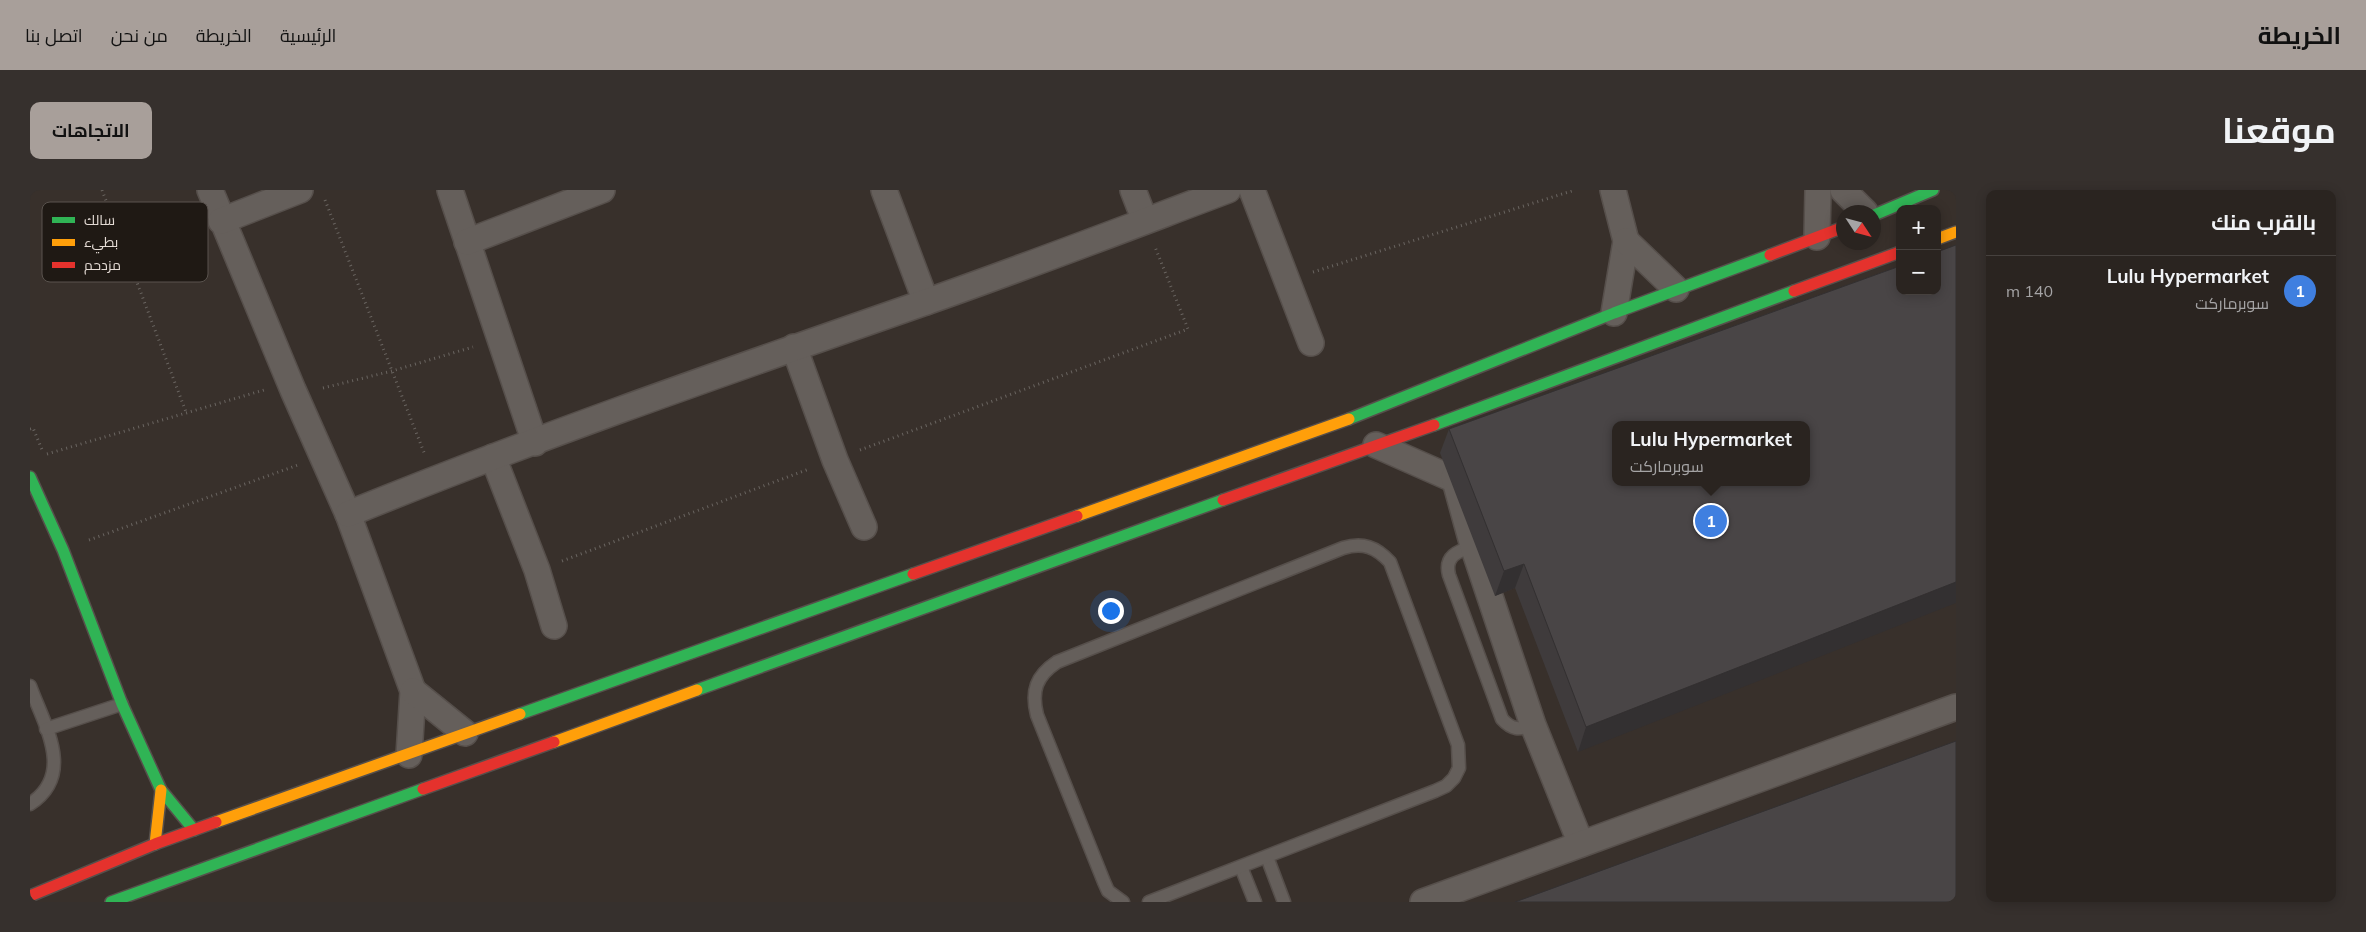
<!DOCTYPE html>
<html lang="ar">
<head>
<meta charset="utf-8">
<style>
  :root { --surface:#2a2420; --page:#36302d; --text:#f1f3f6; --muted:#a5a4a5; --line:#46413e; --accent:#a89f9a }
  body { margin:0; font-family:Mulish,Cairo,sans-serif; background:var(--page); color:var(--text); direction:rtl }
  .controls { position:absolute; right:15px; top:15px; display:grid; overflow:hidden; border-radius:10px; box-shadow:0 2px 12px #0003 }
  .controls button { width:45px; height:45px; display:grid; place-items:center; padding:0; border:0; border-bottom:1px solid var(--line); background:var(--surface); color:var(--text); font:25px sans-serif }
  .compass { position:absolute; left:1806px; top:15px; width:45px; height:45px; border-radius:50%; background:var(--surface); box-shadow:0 2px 12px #0003; rotate:126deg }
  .you { position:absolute; left:1080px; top:420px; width:18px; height:18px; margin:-12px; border:4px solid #fff; border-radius:50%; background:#1a73e8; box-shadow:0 0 0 8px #1a73e833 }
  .badge { display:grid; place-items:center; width:32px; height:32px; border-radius:50%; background:var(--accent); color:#fff; font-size:16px; font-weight:700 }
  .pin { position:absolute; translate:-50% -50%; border:2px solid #fff; box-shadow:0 1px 5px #0006 }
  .popup { position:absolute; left:1582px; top:231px; width:198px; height:65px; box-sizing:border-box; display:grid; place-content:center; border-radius:10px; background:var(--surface); filter:drop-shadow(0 1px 4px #0005); font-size:16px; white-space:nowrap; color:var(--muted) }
  .popup b { font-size:19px; color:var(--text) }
  .popup::after { content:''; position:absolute; left:50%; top:100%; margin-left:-10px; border:10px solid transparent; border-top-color:var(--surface) }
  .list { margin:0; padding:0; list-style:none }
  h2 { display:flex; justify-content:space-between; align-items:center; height:65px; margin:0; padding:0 20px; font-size:21px }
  h2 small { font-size:16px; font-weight:400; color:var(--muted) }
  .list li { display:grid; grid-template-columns:32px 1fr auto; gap:15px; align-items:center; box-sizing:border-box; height:70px; padding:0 20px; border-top:1px solid var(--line) }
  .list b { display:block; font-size:19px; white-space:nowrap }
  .list p { margin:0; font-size:16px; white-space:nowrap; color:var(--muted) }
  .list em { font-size:16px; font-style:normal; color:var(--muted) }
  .map { position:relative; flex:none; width:1926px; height:712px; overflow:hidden; direction:ltr; border-radius:10px }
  header { display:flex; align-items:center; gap:30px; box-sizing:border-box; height:70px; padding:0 25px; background:var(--accent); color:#111 }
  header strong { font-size:24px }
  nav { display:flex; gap:28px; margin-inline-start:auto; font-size:18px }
  .intro { display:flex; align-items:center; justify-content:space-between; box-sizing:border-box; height:120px; padding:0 30px }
  h1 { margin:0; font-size:35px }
  .button { padding:12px 22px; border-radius:10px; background:var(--accent); color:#111; font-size:18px; font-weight:700 }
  main { display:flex; gap:30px; padding:0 30px }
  aside { flex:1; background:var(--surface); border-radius:10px; box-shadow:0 2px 12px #0003 }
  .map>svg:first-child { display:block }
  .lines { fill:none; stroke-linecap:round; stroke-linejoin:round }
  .lane-casing { stroke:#564f4b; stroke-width:15 }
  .street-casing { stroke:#564f4b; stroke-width:28 }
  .fast-casing { stroke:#564f4b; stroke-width:14 }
  .slow-casing { stroke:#564f4b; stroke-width:14 }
  .jam-casing { stroke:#564f4b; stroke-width:14 }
  .path { stroke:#6a6561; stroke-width:3; stroke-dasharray:1 4; stroke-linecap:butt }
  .lane { stroke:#655f5b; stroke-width:12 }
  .street { stroke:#655f5b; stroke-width:25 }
  .fast { stroke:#30b455; stroke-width:11 }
  .slow { stroke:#ff9f0a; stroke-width:11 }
  .jam { stroke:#e5322d; stroke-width:11 }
  .wall { fill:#3f3b3c }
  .shaded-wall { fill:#333031 }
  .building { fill:#494546; stroke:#333031; fill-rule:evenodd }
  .key { fill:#1f1914; stroke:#5a534e; stroke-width:1 }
  .key-label { font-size:14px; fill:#e4dbd5 }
</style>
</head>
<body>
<header>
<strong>الخريطة</strong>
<nav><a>الرئيسية</a><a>الخريطة</a><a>من نحن</a><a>اتصل بنا</a></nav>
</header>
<div class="intro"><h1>موقعنا</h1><a class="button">الاتجاهات</a></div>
<main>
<aside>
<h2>بالقرب منك<small></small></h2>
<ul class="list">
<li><span class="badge" style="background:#3f7fe0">1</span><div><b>Lulu Hypermarket</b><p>سوبرماركت</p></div><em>140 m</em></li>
</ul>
</aside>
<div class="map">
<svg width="1926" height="712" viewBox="0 0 1926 712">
  <rect width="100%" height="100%" fill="#38302b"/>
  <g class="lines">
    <defs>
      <g id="lane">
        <path d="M1443,356C1428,361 1414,366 1419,385L1472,529C1482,540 1489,540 1503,535"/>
        <path d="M0,496C14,535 46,584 0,614"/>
        <polyline points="16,539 92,514"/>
        <polyline points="1237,667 1254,712"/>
        <polyline points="1211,677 1225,712"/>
        <path d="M1093,712L1078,701L1074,692L1007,525C1001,501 1006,486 1027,472L1313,358C1333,352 1346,357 1360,372L1428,555L1429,578L1424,588L1416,596L1405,601L1119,712"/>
      </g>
      <g id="street">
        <polyline points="180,0 263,200 318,324 383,501 379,565"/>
        <polyline points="420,0 505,253"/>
        <polyline points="854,0 896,112"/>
        <polyline points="1103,0 1115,31"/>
        <polyline points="1222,0 1281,153"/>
        <polyline points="1583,0 1596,51 1584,123"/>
        <polyline points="1813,0 1835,22"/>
        <polyline points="191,31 270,0"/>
        <polyline points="1787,47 1788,0"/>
        <polyline points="1596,51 1646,99"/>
        <polyline points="437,52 572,0"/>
        <polyline points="764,157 805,270 834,337"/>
        <polyline points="1346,255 1423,289"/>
        <polyline points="463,267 507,380 524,436"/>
        <polyline points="1424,287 1443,356 1503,535 1551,654"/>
        <path d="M318,324C507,247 701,180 893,113C996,77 1097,38 1198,0"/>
        <polyline points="383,501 435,543"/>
        <polyline points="1393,712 1926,517"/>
      </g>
      <g id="fast">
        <polyline points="1844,25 1903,0"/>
        <polyline points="1319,229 1584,123 1740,65"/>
        <polyline points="1404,235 1764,101"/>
        <polyline points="0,287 33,360 92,514 131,600 164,640"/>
        <polyline points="667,500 1193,310"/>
        <polyline points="490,524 883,384"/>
        <polyline points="81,712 393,599"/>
      </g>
      <g id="slow">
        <polyline points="1907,49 1926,42"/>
        <polyline points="1047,326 1319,229"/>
        <polyline points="524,552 667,500"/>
        <polyline points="186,632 490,524"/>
        <polyline points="125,654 131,600"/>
      </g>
      <g id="jam">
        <polyline points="1740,65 1814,37"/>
        <polyline points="1764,101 1870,62"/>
        <polyline points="1193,310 1404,235"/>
        <polyline points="883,384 1047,326"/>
        <polyline points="393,599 524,552"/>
        <polyline points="0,706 125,654 186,632"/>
      </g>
    </defs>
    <use href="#lane" class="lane-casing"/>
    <use href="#street" class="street-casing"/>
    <use href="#fast" class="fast-casing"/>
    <use href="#slow" class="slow-casing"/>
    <use href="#jam" class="jam-casing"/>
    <g class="path">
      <polyline points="72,0 156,222"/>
      <polyline points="295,10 395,265"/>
      <polyline points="1283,82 1545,0"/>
      <polyline points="293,198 362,181 443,157"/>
      <polyline points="0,239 3,238 13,262"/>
      <polyline points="830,260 1158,139 1125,57"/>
      <polyline points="17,264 234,200"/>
      <polyline points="59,350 268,275"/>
      <polyline points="532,371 779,279"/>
    </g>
    <use href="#lane" class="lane"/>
    <use href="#street" class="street"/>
    <use href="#fast" class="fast"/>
    <use href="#slow" class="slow"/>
    <use href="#jam" class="jam"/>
  </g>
  <polygon class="wall" points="1870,76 1548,562 1485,398 1465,406 1410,263 1419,239"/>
  <g class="shaded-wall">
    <polygon points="1494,374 1485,398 1465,406 1474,381"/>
    <polygon points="1926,392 1926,413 1548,562 1556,537"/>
  </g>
  <g class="building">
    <path d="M1926,55V392L1556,537L1494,374L1474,381L1419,239L1870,76V101H1907V62ZM1586,235H1776V292H1586Z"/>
    <polygon points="1926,551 1926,712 1485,712"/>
  </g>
  <rect x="12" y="12" width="166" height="80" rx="8" class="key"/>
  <rect x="22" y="27" width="23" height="6" fill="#30b455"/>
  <rect x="22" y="49" width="23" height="7" fill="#ff9f0a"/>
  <rect x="22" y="72" width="23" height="6" fill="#e5322d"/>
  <g class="key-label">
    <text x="54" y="35">سالك</text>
    <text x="54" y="57">بطيء</text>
    <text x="54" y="80">مزدحم</text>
  </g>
</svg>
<div class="controls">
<button>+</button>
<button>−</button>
</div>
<svg class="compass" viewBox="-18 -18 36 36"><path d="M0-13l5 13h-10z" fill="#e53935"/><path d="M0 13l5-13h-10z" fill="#a5a4a5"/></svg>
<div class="you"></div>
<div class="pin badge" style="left:1681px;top:331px;background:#3f7fe0">1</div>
<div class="popup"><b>Lulu Hypermarket</b>سوبرماركت</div>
</div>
</main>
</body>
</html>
